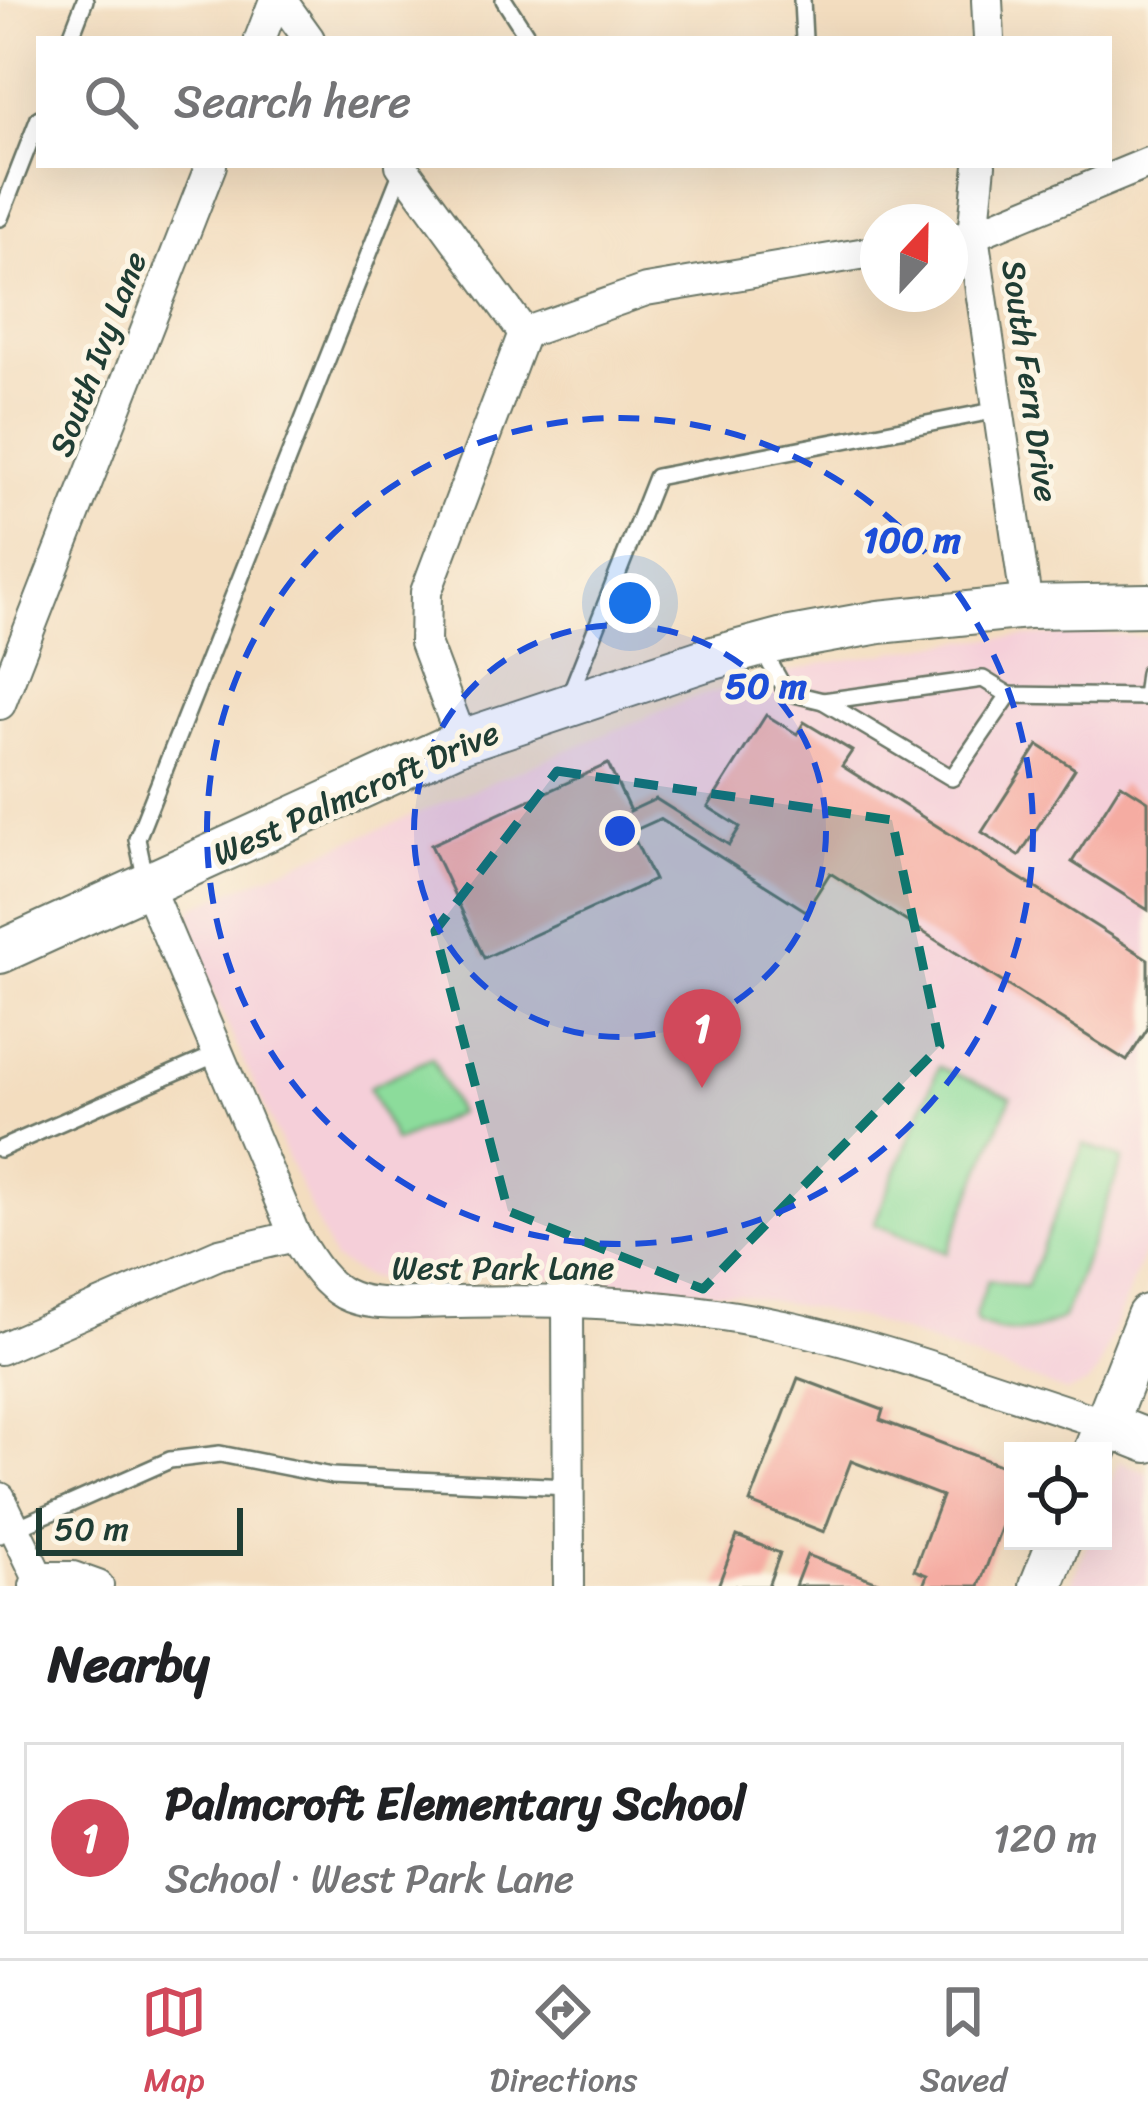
<!DOCTYPE html>
<html lang="en">
<head>
<meta charset="utf-8">
<style>
  :root { --surface:#fff; --page:#f6f6f6; --text:#202124; --muted:#757577; --line:#e0e0e0; --accent:#d1495b }
  body { margin:0; font-family:Sriracha,sans-serif; background:var(--page); color:var(--text) }
  .controls { position:absolute; right:36px; bottom:36px; display:grid; overflow:hidden; border-radius:0px; box-shadow:0 12px 48px #0002 }
  .controls button { width:108px; height:108px; display:grid; place-items:center; padding:0; border:0; border-bottom:3px solid var(--line); background:var(--surface); color:var(--text); font:60px sans-serif }
  .compass { position:absolute; left:860px; top:204px; width:108px; height:108px; border-radius:50%; background:var(--surface); box-shadow:0 12px 48px #0002; rotate:22deg }
  .scale { position:absolute; left:36px; bottom:30px; width:207px; box-sizing:border-box; padding-left:12px; border:6px solid #1f3d34; border-top:0; font-size:33px; line-height:42px; white-space:nowrap; color:#1f3d34; -webkit-text-stroke:9px #fcf5e5; paint-order:stroke }
  .you { position:absolute; left:630px; top:603px; width:42px; height:42px; margin:-30px; border:9px solid #fff; border-radius:50%; background:#1a73e8; box-shadow:0 0 0 18px #1a73e833 }
  .badge { display:grid; place-items:center; width:78px; height:78px; border-radius:50%; background:var(--accent); color:#fff; font-size:39px; font-weight:700 }
  .pin { position:absolute; translate:-50% -99px; filter:drop-shadow(0 3px 6px #0008) }
  .pin::after { content:''; position:absolute; top:63px; width:42px; height:36px; background:inherit; clip-path:polygon(0 0,100% 0,50% 100%) }
  .list { margin:0; padding:0; list-style:none }
  h2 { display:flex; justify-content:space-between; align-items:center; height:156px; margin:0; padding:0 48px; font-size:51px }
  h2 small { font-size:39px; font-weight:400; color:var(--muted) }
  .list li { display:grid; grid-template-columns:78px 1fr auto; gap:36px; align-items:center; box-sizing:border-box; height:192px; margin:0 24px 24px; padding:0 24px; border:3px solid var(--line); border-radius:0px }
  .list b { display:block; font-size:45px; white-space:nowrap }
  .list p { margin:0; font-size:39px; white-space:nowrap; color:var(--muted) }
  .list em { font-size:39px; font-style:normal; color:var(--muted) }
  .icon { flex:none; width:66px; height:66px; fill:none; stroke:currentColor; stroke-width:2; stroke-linecap:round; stroke-linejoin:round }
  .map { position:relative; flex:none; width:1148px; height:1586px; overflow:hidden }
  .search { position:absolute; background:var(--surface); box-shadow:0 12px 48px #0002; left:36px; right:36px; top:36px; height:132px; display:flex; align-items:center; gap:30px; box-sizing:border-box; padding:0 42px; border-radius:0px; color:var(--muted); font-size:45px }
  .sheet { height:372px; background:var(--surface) }
  nav { display:flex; justify-content:space-around; align-items:center; box-sizing:border-box; height:168px; border-top:3px solid var(--line); background:var(--surface); font-size:33px; color:var(--muted) }
  nav a { display:grid; justify-items:center; gap:6px }
  nav .on { color:var(--accent) }
  .map>svg:first-child { display:block }
  .built { fill:#f5cfd9 }
  .green { fill:#8cdc9b; stroke:#568c68; stroke-width:3 }
  .building { fill:#f5aca2 }
  .lines { fill:none; stroke-linecap:round; stroke-linejoin:round }
  .lane-casing { stroke:#697565; stroke-width:20 }
  .street-casing { stroke:#697565; stroke-width:34 }
  .secondary-casing { stroke:#697565; stroke-width:46 }
  .lane { stroke:#fff; stroke-width:15 }
  .street { stroke:#fff; stroke-width:30 }
  .secondary { stroke:#fff; stroke-width:42 }
  .marked { fill:#0f766e; fill-opacity:0.2; stroke:#0f766e; stroke-width:9; stroke-dasharray:24 15; stroke-linejoin:round }
  .ring { fill:none; stroke:#1d4ed8; stroke-width:6; stroke-dasharray:21 15 }
  .labels { text-anchor:middle; dominant-baseline:central; stroke-width:10; stroke-linejoin:round; paint-order:stroke }
  .street-label { font-size:33px; fill:#1f3d34; stroke:#fcf5e5 }
  .centre { fill:#1d4ed8; stroke:#fcf5e5; stroke-width:6 }
  .ring-label { font-size:36px; text-anchor:middle; font-weight:bold; fill:#1d4ed8; stroke:#fcf5e5; stroke-width:10; stroke-linejoin:round; paint-order:stroke }
</style>
</head>
<body>
<div class="map">
<svg width="1148" height="1586" viewBox="0 0 1148 1586">
  <rect width="100%" height="100%" fill="#fcf5e5"/>
  <filter id="ink" filterUnits="userSpaceOnUse"><feTurbulence type="fractalNoise" baseFrequency=".00833" numOctaves="2"/><feDisplacementMap in="SourceGraphic" scale="24" xChannelSelector="R" yChannelSelector="G"/><feConvolveMatrix kernelMatrix="1 2 1 2 8 2 1 2 1" color-interpolation-filters="sRGB"/></filter>
  <filter id="wash" filterUnits="userSpaceOnUse"><feTurbulence type="fractalNoise" baseFrequency=".004" numOctaves="4" result="noise"/><feDisplacementMap in="SourceGraphic" scale="48" xChannelSelector="R" yChannelSelector="G"/><feGaussianBlur stdDeviation="2.7" result="paint"/><feColorMatrix in="noise" values="0 0 0 0 0 0 0 0 0 0 0 0 0 0 0 0 0 1.4 0 .05"/><feComposite in="paint" operator="in"/></filter>
  <g filter="url(#wash)">
    <rect width="100%" height="100%" fill="#f3ddbf"/>
    <g class="built">
      <polygon points="1101,633 1148,637 1148,1242 1097,1373 1087,1384 1067,1392 868,1320 739,1294 483,1272 389,1282 366,1277 334,1260 186,934 193,907 692,698 820,664 965,640"/>
      <polygon points="1119,1461 1148,1473 1148,1586 1070,1586 1088,1541 1103,1541 1103,1502"/>
    </g>
    <g class="green">
      <polygon points="432,1058 458,1113 395,1142 369,1087"/>
      <polygon points="939,1067 1011,1097 947,1253 874,1224"/>
      <path d="M1084,1144L1123,1159L1063,1318C1034,1335 1009,1337 978,1323L975,1317L988,1280L1026,1287Z"/>
    </g>
    <g id="blocks">
      <g class="building">
        <polygon points="766,715 797,734 804,722 852,751 842,766 1148,959 1148,1028 1127,1061 830,873 806,911 660,819 631,832 654,880 484,958 431,845 608,764 630,811 656,799 729,845 740,827 708,807"/>
        <polygon points="1038,745 1075,769 1019,856 982,832"/>
        <polygon points="1121,784 1148,801 1148,910 1072,862"/>
        <polygon points="798,1378 883,1410 880,1420 1013,1470 1013,1497 979,1586 923,1586 927,1575 914,1570 942,1496 851,1461 824,1532 750,1503"/>
        <polygon points="737,1536 780,1553 768,1586 718,1586"/>
        <polygon points="807,1555 888,1586 795,1586"/>
      </g>
    </g>
  </g>
  <g filter="url(#ink)">
    <use href="#blocks" fill-opacity="0" stroke="#697565" stroke-width="3"/>
    <g class="lines">
      <defs>
        <g id="lane">
          <polyline points="504,0 529,39"/>
          <polyline points="802,0 804,39"/>
          <polyline points="70,39 85,0"/>
          <polyline points="0,218 39,118"/>
          <polyline points="762,649 786,692 823,701 983,679 1009,695 1145,697 1148,673"/>
          <polyline points="569,697 656,477 998,410"/>
          <polyline points="823,701 952,778 1009,695"/>
          <polyline points="146,881 137,839 403,168"/>
          <polyline points="0,1149 217,1054"/>
          <polyline points="0,1535 170,1460 220,1454 332,1476 568,1487"/>
        </g>
        <g id="street">
          <polyline points="281,0 309,39"/>
          <polyline points="987,0 989,39"/>
          <polyline points="260,39 275,0"/>
          <polyline points="401,165 524,333"/>
          <polyline points="980,165 973,235 1027,607"/>
          <polyline points="950,239 973,235 1148,163"/>
          <polyline points="524,333 646,290 878,251"/>
          <polyline points="0,704 211,165"/>
          <polyline points="462,741 425,643 426,592 524,333"/>
          <path d="M147,885L295,1236C331,1298 348,1306 419,1303C541,1299 663,1300 783,1326C892,1350 999,1390 1105,1424"/>
          <polyline points="568,1301 569,1586"/>
          <polyline points="0,1349 219,1254 295,1236"/>
          <polyline points="0,1498 38,1577 35,1586"/>
          <polyline points="38,1577 73,1577 98,1586"/>
        </g>
        <g id="secondary">
          <polyline points="0,952 462,741 702,661 780,640 879,622 1027,607 1148,605"/>
          <polyline points="1105,1424 1148,1441"/>
          <polyline points="1095,1451 1148,1316"/>
          <polyline points="1041,1586 1059,1541"/>
        </g>
      </defs>
      <use href="#lane" class="lane-casing"/>
      <use href="#street" class="street-casing"/>
      <use href="#secondary" class="secondary-casing"/>
      <use href="#lane" class="lane"/>
      <use href="#street" class="street"/>
      <use href="#secondary" class="secondary"/>
    </g>
  </g>
  <path class="marked" d="M557,771L892,820L940,1046L703,1289L508,1211L435,931Z"/>
  <circle cx="620" cy="831" r="206" fill="#1d4ed8" fill-opacity=".12"/>
  <g class="ring">
    <circle cx="620" cy="831" r="206"/>
    <circle cx="620" cy="831" r="413"/>
  </g>
  <g class="labels">
    <g class="street-label">
      <text transform="translate(98 354) rotate(-69)">South Ivy Lane</text>
      <text transform="translate(1030 381) rotate(82)">South Fern Drive</text>
      <text transform="translate(356 793) rotate(-24)">West Palmcroft Drive</text>
      <text x="503" y="1268">West Park Lane</text>
    </g>
  </g>
  <circle cx="620" cy="831" r="18" class="centre"/>
  <g class="ring-label">
    <text x="912" y="552">100 m</text>
    <text x="766" y="698">50 m</text>
  </g>
</svg>
<div class="controls">
<button><svg class="icon" aria-label="locate" viewBox="0 0 24 24"><circle cx="12" cy="12" r="6"/><path d="M12 2v4M12 18v4M2 12h4M18 12h4"/></svg></button>
</div>
<svg class="compass" viewBox="-18 -18 36 36"><path d="M0-13l5 13h-10z" fill="#e53935"/><path d="M0 13l5-13h-10z" fill="#757577"/></svg>
<div class="scale">50 m</div>
<div class="you"></div>
<div class="pin badge" style="left:702px;top:1088px">1</div>
<div class="search"><svg class="icon" aria-label="search" viewBox="0 0 24 24"><circle cx="10" cy="10" r="6"/><path d="M15 15l6 6"/></svg>Search here</div>
</div>
<section class="sheet">
<h2>Nearby<small></small></h2>
<ul class="list">
<li><span class="badge">1</span><div><b>Palmcroft Elementary School</b><p>School · West Park Lane</p></div><em>120 m</em></li>
</ul>
</section>
<nav>
<a class="on"><svg class="icon" aria-label="map" viewBox="0 0 24 24"><path d="M3 6l6-2 6 2 6-2v14l-6 2-6-2-6 2zM9 4v14M15 6v14"/></svg>Map</a>
<a><svg class="icon" aria-label="directions" viewBox="0 0 24 24"><path d="M12 3l9 9-9 9-9-9zM9 14v-3h6M13 9l2 2-2 2"/></svg>Directions</a>
<a><svg class="icon" aria-label="saved" viewBox="0 0 24 24"><path d="M7 4h10v16l-5-4-5 4z"/></svg>Saved</a>
</nav>
</body>
</html>
